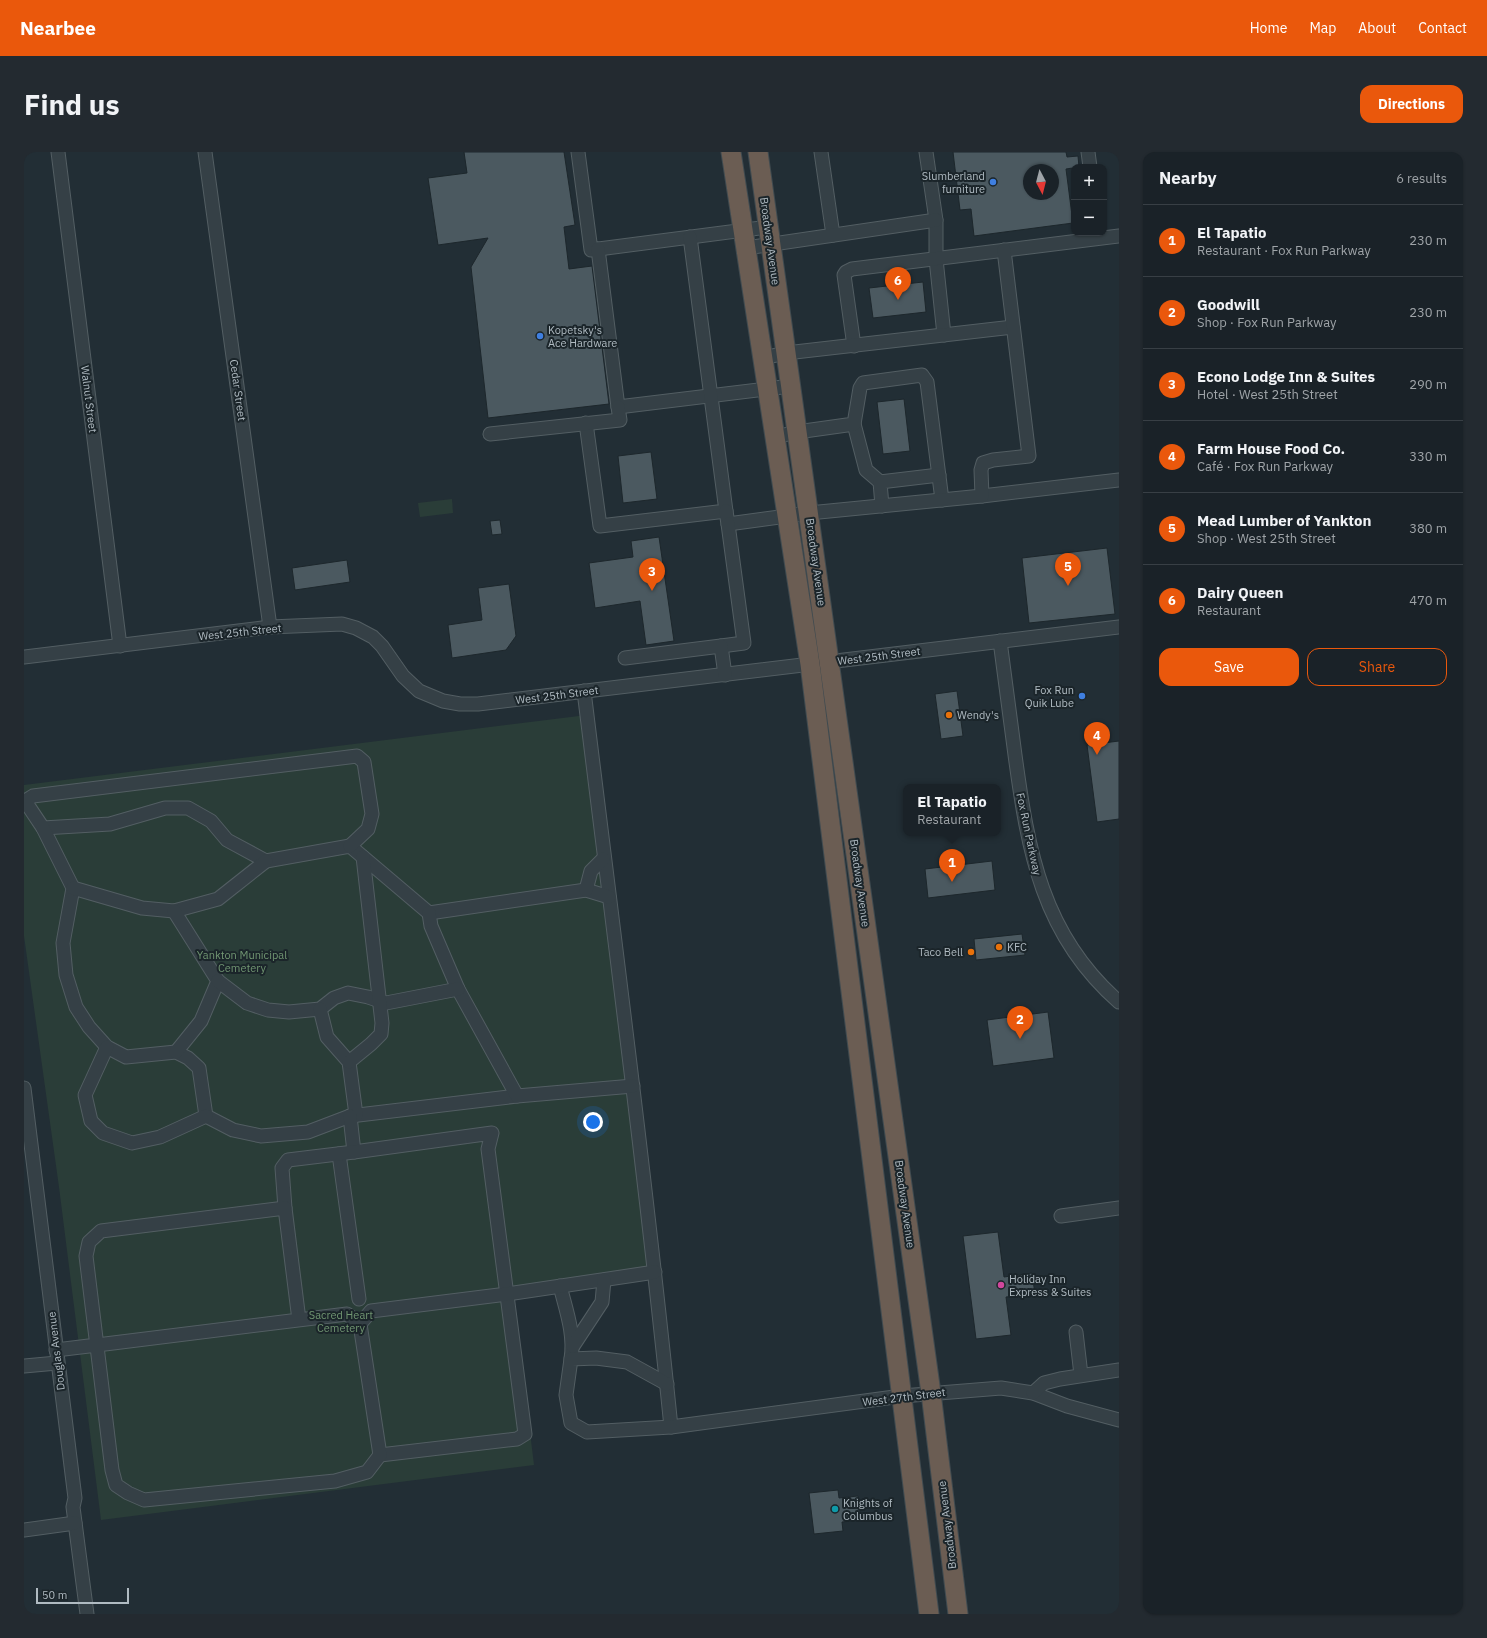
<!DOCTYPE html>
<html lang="en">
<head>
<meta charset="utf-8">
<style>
  :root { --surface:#1a2228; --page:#232a30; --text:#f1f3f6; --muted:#9fa4a8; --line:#383f45; --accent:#ea580c }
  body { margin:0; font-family:"IBM Plex Sans",sans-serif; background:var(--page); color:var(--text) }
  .controls { position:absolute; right:12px; top:12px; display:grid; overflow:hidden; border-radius:8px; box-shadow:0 1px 3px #0004 }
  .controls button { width:36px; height:36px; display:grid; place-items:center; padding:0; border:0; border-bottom:1px solid var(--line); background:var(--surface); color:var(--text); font:20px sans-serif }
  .compass { position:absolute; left:999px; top:12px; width:36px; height:36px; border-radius:50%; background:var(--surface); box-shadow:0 1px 3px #0004; rotate:173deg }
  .scale { position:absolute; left:12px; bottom:10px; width:93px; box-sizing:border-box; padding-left:4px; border:2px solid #b0bbc2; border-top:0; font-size:11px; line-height:14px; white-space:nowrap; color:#b0bbc2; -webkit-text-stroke:3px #1b252a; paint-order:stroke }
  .you { position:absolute; left:569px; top:970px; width:14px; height:14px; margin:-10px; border:3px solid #fff; border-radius:50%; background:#1a73e8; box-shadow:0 0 0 6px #1a73e833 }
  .badge { display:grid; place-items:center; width:26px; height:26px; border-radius:50%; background:var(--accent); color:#fff; font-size:13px; font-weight:700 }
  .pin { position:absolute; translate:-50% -33px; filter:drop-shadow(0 1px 2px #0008) }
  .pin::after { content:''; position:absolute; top:21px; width:14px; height:12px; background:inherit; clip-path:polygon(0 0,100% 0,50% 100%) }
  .popup { position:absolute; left:879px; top:632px; width:98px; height:52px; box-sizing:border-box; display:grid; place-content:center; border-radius:8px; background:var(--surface); filter:drop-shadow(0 1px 3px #0005); font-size:13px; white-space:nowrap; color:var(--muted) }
  .popup b { font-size:15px; color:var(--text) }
  .popup::after { content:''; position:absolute; left:50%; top:100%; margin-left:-8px; border:8px solid transparent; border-top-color:var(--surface) }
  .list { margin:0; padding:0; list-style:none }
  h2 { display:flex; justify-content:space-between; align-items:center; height:52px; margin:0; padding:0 16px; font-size:17px }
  h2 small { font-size:13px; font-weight:400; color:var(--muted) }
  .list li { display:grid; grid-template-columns:26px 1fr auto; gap:12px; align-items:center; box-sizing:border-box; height:72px; padding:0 16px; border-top:1px solid var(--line) }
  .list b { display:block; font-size:15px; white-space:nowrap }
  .list p { margin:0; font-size:13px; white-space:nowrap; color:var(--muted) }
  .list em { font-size:13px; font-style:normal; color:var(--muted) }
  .actions { display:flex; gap:8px; padding:12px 16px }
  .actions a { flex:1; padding:9px 0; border:1px solid var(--accent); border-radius:12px; text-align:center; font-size:14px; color:var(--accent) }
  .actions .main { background:var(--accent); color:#fff }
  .map { position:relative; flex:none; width:1095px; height:1462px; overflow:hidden; border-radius:12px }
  header { display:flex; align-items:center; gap:24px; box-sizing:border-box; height:56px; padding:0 20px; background:var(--accent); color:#fff }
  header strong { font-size:19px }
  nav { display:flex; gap:22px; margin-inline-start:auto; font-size:14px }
  .intro { display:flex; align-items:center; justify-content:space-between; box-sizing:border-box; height:96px; padding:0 24px }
  h1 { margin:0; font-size:28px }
  .button { padding:10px 18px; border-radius:12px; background:var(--accent); color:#fff; font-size:14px; font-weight:700 }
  main { display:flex; gap:24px; padding:0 24px }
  aside { flex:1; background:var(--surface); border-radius:12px; box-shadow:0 1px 3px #0004 }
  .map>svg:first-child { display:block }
  .green { fill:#2a3d38 }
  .building { fill:#4b5960; stroke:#1d272c; fill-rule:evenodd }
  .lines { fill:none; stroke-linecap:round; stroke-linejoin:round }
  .minor-casing { stroke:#535e63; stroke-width:15 }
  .highway-casing { stroke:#404b50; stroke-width:21 }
  .minor { stroke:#354046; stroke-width:13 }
  .highway { stroke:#6b5d53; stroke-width:19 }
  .shop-dot { fill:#3f7fe0; stroke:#1b252a; stroke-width:1.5 }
  .food-dot { fill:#e8710a; stroke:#1b252a; stroke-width:1.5 }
  .hotel-dot { fill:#d1479c; stroke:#1b252a; stroke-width:1.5 }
  .culture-dot { fill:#0f9aa8; stroke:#1b252a; stroke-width:1.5 }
  .labels { text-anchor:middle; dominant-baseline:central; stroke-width:4; stroke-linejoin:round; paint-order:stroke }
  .poi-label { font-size:11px; fill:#b0bbc2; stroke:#1b252a; text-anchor:start }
  .street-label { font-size:11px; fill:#b0bbc2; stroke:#1b252a }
  .park-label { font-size:11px; fill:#719672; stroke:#1b252a }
</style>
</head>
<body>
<header>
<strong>Nearbee</strong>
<nav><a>Home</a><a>Map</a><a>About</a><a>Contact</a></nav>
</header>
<div class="intro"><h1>Find us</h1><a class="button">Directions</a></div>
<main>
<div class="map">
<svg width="1095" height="1462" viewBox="0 0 1095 1462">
  <rect width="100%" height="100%" fill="#222e35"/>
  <g class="green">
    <polygon points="428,347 429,361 396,365 394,351"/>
    <polygon points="563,563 631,1120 489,1141 510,1313 77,1368 35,1035 0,784 0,633"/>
  </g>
  <g class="building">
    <polygon points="440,0 540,0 551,73 540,75 545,117 568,114 585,252 464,266 447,115 464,86 414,93 404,26 443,21"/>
    <path d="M929,0H1042L1043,5L1054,4L1055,15L1042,17L1049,71L950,84L947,57L936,58ZM1005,18H1029V42H1005Z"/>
    <polygon points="899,130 902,160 849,166 845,136"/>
    <polygon points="880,247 886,299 859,302 853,250"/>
    <polygon points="627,300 633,347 599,351 594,304"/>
    <polygon points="476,368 478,382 468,383 466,369"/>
    <polygon points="635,385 650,489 622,493 616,449 571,456 565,411 609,405 607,389"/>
    <polygon points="1083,396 1091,462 1005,471 998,406"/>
    <polygon points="323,408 326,430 271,438 268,416"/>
    <polygon points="485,432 492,484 482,498 428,506 424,473 458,468 454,436"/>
    <polygon points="933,539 939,584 917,587 911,542"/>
    <polygon points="1095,589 1095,667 1073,670 1063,593"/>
    <polygon points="968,709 971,738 904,746 901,717"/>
    <polygon points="998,782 1001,803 952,808 950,787"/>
    <polygon points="1024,860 1030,906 969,914 963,868"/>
    <polygon points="974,1080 980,1125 1008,1121 1011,1142 982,1145 987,1183 952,1187 939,1084"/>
    <polygon points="814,1338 815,1346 834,1344 837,1368 818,1370 819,1379 790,1382 785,1341"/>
  </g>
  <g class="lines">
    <defs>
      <g id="minor">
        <polyline points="34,0 96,494"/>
        <polyline points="181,0 246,475"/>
        <polyline points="554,0 567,98 744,75"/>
        <polyline points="797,0 809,83"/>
        <polyline points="902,0 912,68 912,107 920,183"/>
        <polyline points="1064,0 1066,15"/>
        <polyline points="722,96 912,68"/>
        <polyline points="574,97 594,255 767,234"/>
        <polyline points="830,194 820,123 822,120 828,117 1095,84"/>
        <polyline points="739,206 762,201 989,175"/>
        <polyline points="562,271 576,374 702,359 666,85"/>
        <polyline points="830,272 842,318 856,330"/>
        <polyline points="466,282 596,268 594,255"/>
        <polyline points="751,285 773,280 830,272 836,236 839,231 898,223 903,230 918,348"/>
        <polyline points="958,344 1095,328"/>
        <polyline points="858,354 856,330 915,323"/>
        <polyline points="702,359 704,372 785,361 958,344 957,318 959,311 969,308 1005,304 980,98"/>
        <path d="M976,489C981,527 986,565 991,603C1004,699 1018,783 1095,850"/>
        <polyline points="697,494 720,491 704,372"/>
        <polyline points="0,505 246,475 318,472 332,476 349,485 358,494 379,524 395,539 419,549 436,552 454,552 1095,475"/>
        <polyline points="601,506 697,494 701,523"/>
        <path d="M560,539C590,784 622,1029 647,1275"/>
        <polyline points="19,676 86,672 141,656 164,656 187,669 203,688 242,709 326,694 405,761 562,738 585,745"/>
        <polyline points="326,694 344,677 348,662 340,610 333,604 9,644 1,649 19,676 49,736 39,791 42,823 52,855 65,875 83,895 102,905 152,900 164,906 175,916 182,964 209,978 237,984 284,980 326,964 493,944"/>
        <polyline points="49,736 118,756 150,759 194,747 242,709"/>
        <polyline points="562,738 567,719 579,707"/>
        <polyline points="150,759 194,829 177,869 152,900"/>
        <polyline points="405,761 407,774 434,837 493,944 609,934"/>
        <polyline points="194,829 223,851 244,858 265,860 296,857 310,846 324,841 344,845 362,851 434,837"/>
        <polyline points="296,857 303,885 325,910 332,963"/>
        <polyline points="83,895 61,943 67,969 79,981 108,991 136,985 182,964"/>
        <polyline points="325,910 347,892 357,882 358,871 339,705"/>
        <polyline points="0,936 51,1346 49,1355 63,1462"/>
        <polyline points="326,964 330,1000"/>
        <polyline points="315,1002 335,1147"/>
        <polyline points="261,1056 258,1016 264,1008 330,1000 468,981 464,997 501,1282 493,1287 356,1303"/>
        <polyline points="1037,1064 1095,1056"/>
        <path d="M536,1134C542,1158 551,1182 547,1207"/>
        <polyline points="336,1172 347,1159 483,1142 631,1120"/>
        <polyline points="1052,1180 1057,1223"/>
        <polyline points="549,1194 578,1150 580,1128"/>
        <polyline points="32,1198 73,1193 323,1162 336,1172 356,1303 343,1320 311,1329 120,1348 104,1341 92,1333 88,1318 62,1104 65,1090 77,1079 261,1056 275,1168"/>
        <polyline points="0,1214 33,1211"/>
        <polyline points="643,1232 603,1210 572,1206 547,1207 542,1243 547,1271 563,1280 647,1275 878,1244 977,1236 1009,1241 1043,1254 1095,1268"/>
        <polyline points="1009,1241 1020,1231 1036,1227 1095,1218"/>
        <polyline points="0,1378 51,1371"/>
      </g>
      <g id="highway">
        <polyline points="707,0 786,512 905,1462"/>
        <polyline points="734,0 907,1241 934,1462"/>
      </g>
    </defs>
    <use href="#minor" class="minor-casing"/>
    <use href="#highway" class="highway-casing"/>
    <use href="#minor" class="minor"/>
    <use href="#highway" class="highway"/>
  </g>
  <g class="shop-dot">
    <circle cx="969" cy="30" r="4"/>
    <circle cx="516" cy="184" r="4"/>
    <circle cx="1058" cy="544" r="4"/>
  </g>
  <g class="food-dot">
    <circle cx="925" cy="563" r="4"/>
    <circle cx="975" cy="795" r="4"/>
    <circle cx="947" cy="800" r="4"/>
  </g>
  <circle class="hotel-dot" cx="977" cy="1133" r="4"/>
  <circle class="culture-dot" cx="811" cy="1357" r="4"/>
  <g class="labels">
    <g class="poi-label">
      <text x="961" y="24" text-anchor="end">Slumberland<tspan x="961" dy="13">furniture</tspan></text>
      <text x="524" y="178">Kopetsky's<tspan x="524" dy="13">Ace Hardware</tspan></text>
      <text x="1050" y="538" text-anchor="end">Fox Run<tspan x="1050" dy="13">Quik Lube</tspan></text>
      <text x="933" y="563">Wendy's</text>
      <text x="983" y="795">KFC</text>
      <text x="939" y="800" text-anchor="end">Taco Bell</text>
      <text x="985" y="1127">Holiday Inn<tspan x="985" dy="13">Express &amp; Suites</tspan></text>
      <text x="819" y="1351">Knights of<tspan x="819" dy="13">Columbus</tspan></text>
    </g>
    <g class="street-label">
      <text transform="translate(746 89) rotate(82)">Broadway Avenue</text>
      <text transform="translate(214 238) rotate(82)">Cedar Street</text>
      <text transform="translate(65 247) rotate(83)">Walnut Street</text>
      <text transform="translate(792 410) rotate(82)">Broadway Avenue</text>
      <text transform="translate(216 480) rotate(-6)">West 25th Street</text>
      <text transform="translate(855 504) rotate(-7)">West 25th Street</text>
      <text transform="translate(533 543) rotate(-7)">West 25th Street</text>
      <text transform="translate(1005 682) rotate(78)">Fox Run Parkway</text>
      <text transform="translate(836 731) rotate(82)">Broadway Avenue</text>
      <text transform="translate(881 1052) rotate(82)">Broadway Avenue</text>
      <text transform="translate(32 1199) rotate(-97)">Douglas Avenue</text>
      <text transform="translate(880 1245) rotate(-7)">West 27th Street</text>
      <text transform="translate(923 1373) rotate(-97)">Broadway Avenue</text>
    </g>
    <g class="park-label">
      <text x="218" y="803">Yankton Municipal<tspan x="218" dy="13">Cemetery</tspan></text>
      <text x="317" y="1163">Sacred Heart<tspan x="317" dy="13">Cemetery</tspan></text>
    </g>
  </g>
</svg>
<div class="controls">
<button>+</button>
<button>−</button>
</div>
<svg class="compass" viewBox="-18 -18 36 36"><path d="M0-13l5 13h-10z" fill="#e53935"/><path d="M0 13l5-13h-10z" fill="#9fa4a8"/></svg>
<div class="scale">50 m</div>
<div class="you"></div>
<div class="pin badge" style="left:928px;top:730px">1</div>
<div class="popup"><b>El Tapatio</b>Restaurant</div>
<div class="pin badge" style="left:996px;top:887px">2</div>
<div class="pin badge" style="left:628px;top:439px">3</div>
<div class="pin badge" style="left:1073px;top:603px">4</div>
<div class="pin badge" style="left:1044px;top:434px">5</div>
<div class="pin badge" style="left:874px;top:148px">6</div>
</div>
<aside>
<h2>Nearby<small>6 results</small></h2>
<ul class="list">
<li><span class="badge">1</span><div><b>El Tapatio</b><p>Restaurant · Fox Run Parkway</p></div><em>230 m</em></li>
<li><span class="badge">2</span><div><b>Goodwill</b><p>Shop · Fox Run Parkway</p></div><em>230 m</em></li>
<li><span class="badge">3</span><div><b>Econo Lodge Inn &amp; Suites</b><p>Hotel · West 25th Street</p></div><em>290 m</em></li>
<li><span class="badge">4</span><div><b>Farm House Food Co.</b><p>Café · Fox Run Parkway</p></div><em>330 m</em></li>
<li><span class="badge">5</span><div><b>Mead Lumber of Yankton</b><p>Shop · West 25th Street</p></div><em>380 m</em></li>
<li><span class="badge">6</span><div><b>Dairy Queen</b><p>Restaurant</p></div><em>470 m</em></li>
</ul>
<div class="actions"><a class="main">Save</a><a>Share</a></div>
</aside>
</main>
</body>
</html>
